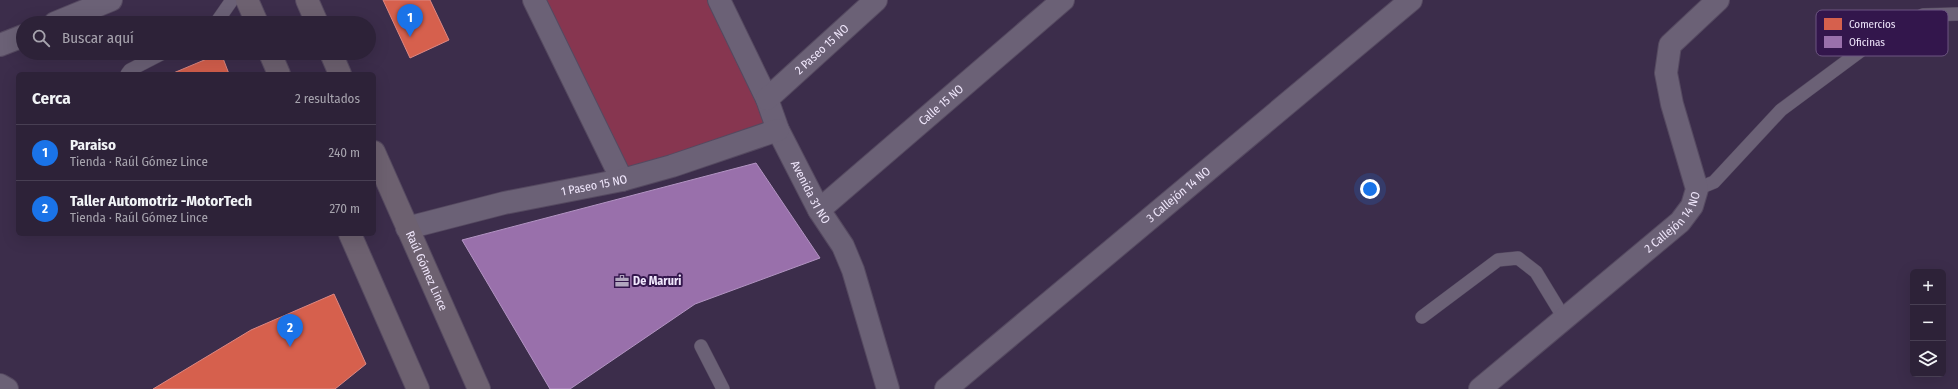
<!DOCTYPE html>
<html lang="es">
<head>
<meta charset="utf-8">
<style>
  :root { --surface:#2d2238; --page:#352a40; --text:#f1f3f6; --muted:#a7a4ae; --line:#483f53; --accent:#1a73e8 }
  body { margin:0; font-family:"Fira Sans Condensed",sans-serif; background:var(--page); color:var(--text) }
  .controls { position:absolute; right:12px; bottom:12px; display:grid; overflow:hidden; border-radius:6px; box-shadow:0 4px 16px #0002 }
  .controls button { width:36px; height:36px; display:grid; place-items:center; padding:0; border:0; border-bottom:1px solid var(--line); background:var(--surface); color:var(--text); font:20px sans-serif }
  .you { position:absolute; left:1370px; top:189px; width:14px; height:14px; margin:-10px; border:3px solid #fff; border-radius:50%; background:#1a73e8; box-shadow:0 0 0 6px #1a73e833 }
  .badge { display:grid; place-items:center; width:26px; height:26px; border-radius:50%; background:var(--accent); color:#fff; font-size:13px; font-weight:700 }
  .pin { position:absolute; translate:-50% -33px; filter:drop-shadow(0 1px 2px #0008) }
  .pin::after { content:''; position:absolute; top:21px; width:14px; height:12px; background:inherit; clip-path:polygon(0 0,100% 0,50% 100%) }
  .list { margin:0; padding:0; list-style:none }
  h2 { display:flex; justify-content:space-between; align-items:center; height:52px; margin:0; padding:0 16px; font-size:17px }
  h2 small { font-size:13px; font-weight:400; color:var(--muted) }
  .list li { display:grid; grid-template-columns:26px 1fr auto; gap:12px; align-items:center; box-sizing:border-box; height:56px; padding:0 16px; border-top:1px solid var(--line) }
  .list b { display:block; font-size:15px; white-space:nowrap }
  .list p { margin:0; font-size:13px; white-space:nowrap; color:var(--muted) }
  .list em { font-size:13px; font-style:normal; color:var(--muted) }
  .icon { flex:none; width:22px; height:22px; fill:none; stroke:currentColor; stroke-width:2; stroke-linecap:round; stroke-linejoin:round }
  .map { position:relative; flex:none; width:1958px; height:389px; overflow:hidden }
  .search { position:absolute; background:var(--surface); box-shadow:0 4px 16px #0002; left:16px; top:16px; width:360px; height:44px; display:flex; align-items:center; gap:10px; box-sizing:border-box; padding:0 14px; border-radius:22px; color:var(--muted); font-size:15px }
  .panel { position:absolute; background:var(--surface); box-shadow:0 4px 16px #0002; left:16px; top:72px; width:360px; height:164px; border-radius:6px }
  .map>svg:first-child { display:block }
  .green { fill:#873650 }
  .shops { fill:#d6604d; stroke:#de8882 }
  .offices { fill:#9970ab; stroke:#b394c3 }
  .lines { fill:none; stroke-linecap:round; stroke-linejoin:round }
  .service-casing { stroke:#554960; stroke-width:14 }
  .minor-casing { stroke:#554960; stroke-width:24 }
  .secondary-casing { stroke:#554960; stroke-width:24 }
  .service { stroke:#6b6176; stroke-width:13 }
  .minor { stroke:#6b6176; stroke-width:22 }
  .secondary { stroke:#6d6170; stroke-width:22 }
  .labels { text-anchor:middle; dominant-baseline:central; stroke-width:4; stroke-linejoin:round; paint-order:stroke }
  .street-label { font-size:12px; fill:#f0e7fc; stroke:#33164c }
  .poi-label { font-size:12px; font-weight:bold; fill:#f0e7fc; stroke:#33164c; text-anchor:start }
  .key { fill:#33164c; stroke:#6c5581; stroke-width:1 }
  .key-label { font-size:11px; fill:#f0e7fc }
</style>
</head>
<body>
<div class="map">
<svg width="1958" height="389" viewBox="0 0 1958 389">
  <rect width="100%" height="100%" fill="#3c2d4b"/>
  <polygon class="green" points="534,0 717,0 778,130 622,180"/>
  <g class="shops">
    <polygon points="383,0 430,0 449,40 410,58"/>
    <polygon points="221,53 229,74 171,74"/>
    <polygon points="334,294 366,364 335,389 153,389 251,330"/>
  </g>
  <polygon class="offices" points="756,163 820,258 695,304 570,389 550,389 462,240"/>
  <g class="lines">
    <defs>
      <g id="service">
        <polyline points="216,23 232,0"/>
        <polyline points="127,74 130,70 163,53"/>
        <polyline points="1697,189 1714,182 1781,110 1886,32 1923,15 1958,14"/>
        <polyline points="1422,317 1498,260 1518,258 1536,272 1564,318"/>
        <polyline points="701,346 723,389"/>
      </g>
      <g id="minor">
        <polyline points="534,0 622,180"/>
        <path id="s1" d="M719,0L767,99L778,130L819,210L843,246L853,270L888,389"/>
        <polyline points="55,23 111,0"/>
        <polyline points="0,45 23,36"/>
        <path id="s2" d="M767,99L876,0"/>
        <path id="s3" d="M819,210L1063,0"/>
        <path id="s4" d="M407,228L504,203L622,180L672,166L778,130"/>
        <polyline points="0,385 7,389"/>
        <path id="s5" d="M946,389L1411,0"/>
        <path id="s6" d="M1480,389L1680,222L1692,206L1697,189L1672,104L1666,73L1670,45L1718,0"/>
      </g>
      <g id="secondary">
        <polyline points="247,0 257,23"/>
        <polyline points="307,0 317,23"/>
        <polyline points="270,53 279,74"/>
        <polyline points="331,53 340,74"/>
        <path id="s7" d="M374,152L479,389"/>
        <polyline points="350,234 418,389"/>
      </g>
    </defs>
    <use href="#service" class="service-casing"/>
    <use href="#minor" class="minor-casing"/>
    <use href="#secondary" class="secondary-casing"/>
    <use href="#service" class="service"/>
    <use href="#minor" class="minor"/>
    <use href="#secondary" class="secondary"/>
  </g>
  <defs>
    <symbol id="office-bare" viewBox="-9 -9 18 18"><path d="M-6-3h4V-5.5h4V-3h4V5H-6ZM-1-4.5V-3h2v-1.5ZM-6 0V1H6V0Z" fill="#b1a6be" stroke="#33164c" stroke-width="2.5" paint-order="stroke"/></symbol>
  </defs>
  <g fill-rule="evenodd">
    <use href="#office-bare" x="612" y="271" width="20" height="20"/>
  </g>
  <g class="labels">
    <g class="street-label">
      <text stroke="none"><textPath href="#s2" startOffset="74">2 Paseo 15 NO</textPath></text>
      <text stroke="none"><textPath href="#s3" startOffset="161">Calle 15 NO</textPath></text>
      <text stroke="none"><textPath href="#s4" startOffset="192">1 Paseo 15 NO</textPath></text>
      <text stroke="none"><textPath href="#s1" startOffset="213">Avenida 31 NO</textPath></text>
      <text stroke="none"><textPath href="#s5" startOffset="303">3 Callejón 14 NO</textPath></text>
      <text stroke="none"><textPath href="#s6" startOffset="256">2 Callejón 14 NO</textPath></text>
      <text stroke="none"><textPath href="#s7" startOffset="130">Raúl Gómez Lince</textPath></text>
    </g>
    <g class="poi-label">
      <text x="633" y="281">De Maruri</text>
    </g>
  </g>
  <rect x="1816" y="10" width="132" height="46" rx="6" class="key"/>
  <rect x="1824" y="18" width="18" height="12" fill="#d6604d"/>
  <rect x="1824" y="36" width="18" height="12" fill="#9970ab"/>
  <g class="key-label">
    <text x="1849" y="28">Comercios</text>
    <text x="1849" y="46">Oficinas</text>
  </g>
</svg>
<div class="controls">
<button>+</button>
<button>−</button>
<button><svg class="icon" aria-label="layers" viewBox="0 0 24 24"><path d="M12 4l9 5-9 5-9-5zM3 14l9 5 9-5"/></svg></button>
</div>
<div class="you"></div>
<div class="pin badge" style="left:410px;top:37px">1</div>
<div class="pin badge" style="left:290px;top:347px">2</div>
<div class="search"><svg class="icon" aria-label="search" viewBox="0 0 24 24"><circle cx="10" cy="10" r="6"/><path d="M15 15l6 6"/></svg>Buscar aquí</div>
<section class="panel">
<h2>Cerca<small>2 resultados</small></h2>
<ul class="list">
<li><span class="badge">1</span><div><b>Paraiso</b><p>Tienda · Raúl Gómez Lince</p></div><em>240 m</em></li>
<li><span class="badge">2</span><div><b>Taller Automotriz -MotorTech</b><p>Tienda · Raúl Gómez Lince</p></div><em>270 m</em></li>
</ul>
</section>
</div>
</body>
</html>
